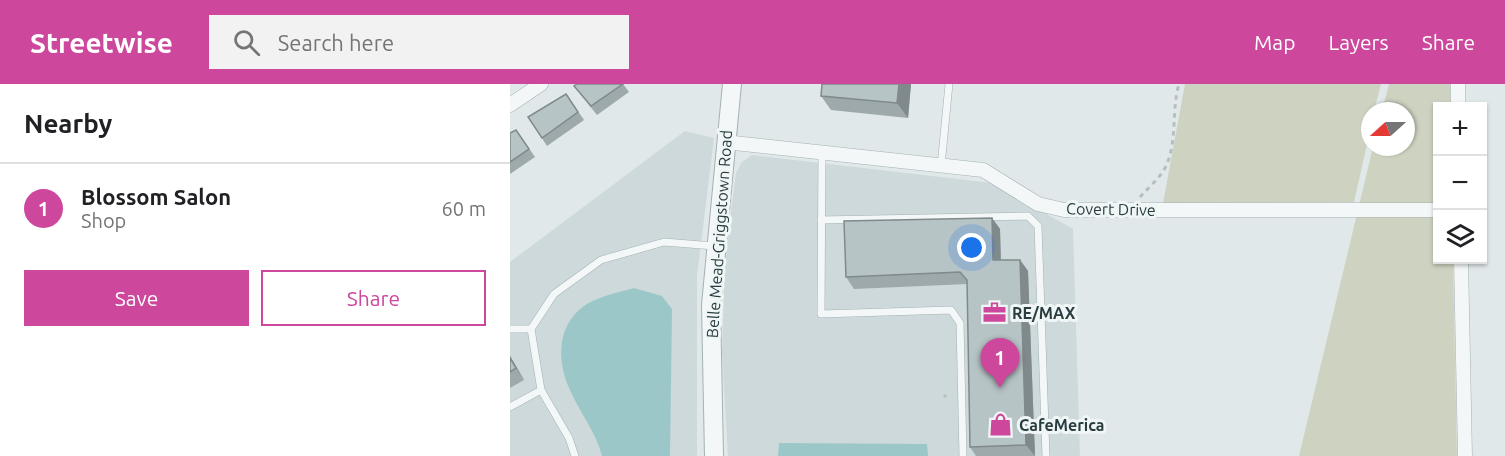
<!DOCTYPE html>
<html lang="en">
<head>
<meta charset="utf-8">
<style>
  :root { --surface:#fff; --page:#f2f2f2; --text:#202124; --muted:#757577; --line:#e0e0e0; --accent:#cd479c }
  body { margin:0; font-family:Ubuntu,sans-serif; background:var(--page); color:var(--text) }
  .controls { position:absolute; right:18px; top:18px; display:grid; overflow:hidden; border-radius:0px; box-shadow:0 2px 4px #0004 }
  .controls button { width:54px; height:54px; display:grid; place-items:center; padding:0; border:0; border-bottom:2px solid var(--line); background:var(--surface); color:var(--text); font:30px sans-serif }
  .compass { position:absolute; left:851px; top:18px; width:54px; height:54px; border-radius:50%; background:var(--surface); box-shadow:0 2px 4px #0004; rotate:249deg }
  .you { position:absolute; left:462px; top:164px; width:21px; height:21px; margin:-15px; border:4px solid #fff; border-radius:50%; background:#1a73e8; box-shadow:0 0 0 9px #1a73e833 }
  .badge { display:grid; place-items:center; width:39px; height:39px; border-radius:50%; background:var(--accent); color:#fff; font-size:20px; font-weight:700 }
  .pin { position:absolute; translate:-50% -50px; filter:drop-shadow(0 2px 3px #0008) }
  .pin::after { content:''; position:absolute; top:32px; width:21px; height:18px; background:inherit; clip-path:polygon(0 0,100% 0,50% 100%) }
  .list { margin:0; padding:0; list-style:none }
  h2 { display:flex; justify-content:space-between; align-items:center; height:78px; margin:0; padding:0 24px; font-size:26px }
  h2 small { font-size:20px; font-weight:400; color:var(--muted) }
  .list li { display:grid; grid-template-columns:39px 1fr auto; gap:18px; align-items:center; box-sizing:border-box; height:90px; padding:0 24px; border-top:2px solid var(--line) }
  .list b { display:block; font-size:22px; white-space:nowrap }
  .list p { margin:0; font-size:20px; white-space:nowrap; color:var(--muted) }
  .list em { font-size:20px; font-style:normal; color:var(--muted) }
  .actions { display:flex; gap:12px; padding:18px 24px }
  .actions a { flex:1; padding:14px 0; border:2px solid var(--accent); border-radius:0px; text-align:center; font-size:21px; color:var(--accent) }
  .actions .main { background:var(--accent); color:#fff }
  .icon { flex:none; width:33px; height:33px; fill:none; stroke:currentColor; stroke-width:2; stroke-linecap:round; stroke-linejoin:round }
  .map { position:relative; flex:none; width:995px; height:372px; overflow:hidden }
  header { display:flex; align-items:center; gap:36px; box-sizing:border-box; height:84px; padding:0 30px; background:var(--accent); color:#fff }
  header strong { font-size:28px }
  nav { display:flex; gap:33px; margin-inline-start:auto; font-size:21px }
  .search { width:420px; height:54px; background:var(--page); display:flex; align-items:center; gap:15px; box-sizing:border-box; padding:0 21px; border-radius:0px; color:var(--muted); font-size:22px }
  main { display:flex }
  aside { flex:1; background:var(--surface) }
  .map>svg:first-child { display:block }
  .built { fill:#ced9db }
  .green { fill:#ced3c1 }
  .water { fill:#9cc7c9 }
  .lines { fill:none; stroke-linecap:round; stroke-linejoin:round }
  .service-casing { stroke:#a5b1b3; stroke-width:8 }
  .minor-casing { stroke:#a5b1b3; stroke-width:15 }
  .tertiary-casing { stroke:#a5b1b3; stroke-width:20 }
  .path { stroke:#b6bfc0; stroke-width:3; stroke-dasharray:4.5 4.5; stroke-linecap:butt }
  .service { stroke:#f3f7f7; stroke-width:7 }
  .minor { stroke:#f3f7f7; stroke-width:14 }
  .tertiary { stroke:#f3f7f7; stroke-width:18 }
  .wall { fill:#9da9aa }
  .shaded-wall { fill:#80898b }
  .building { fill:#b7c4c6; stroke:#80898b; stroke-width:1.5 }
  .labels { text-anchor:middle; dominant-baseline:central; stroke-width:6; stroke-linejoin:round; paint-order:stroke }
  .street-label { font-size:16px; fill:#293d40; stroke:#f0f6f6 }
  .poi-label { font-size:16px; font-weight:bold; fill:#293d40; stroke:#f0f6f6; text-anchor:start }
</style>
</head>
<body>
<header>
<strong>Streetwise</strong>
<div class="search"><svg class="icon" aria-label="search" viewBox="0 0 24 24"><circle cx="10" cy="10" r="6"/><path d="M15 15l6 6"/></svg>Search here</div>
<nav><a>Map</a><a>Layers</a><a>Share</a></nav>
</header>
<main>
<aside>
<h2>Nearby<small></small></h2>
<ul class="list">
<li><span class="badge">1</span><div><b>Blossom Salon</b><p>Shop</p></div><em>60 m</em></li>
</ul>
<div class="actions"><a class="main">Save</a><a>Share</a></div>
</aside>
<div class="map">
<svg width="995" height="372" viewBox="0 0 995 372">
  <rect width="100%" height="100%" fill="#e0e8e9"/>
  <g class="built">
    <polygon points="175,47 204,54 187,192 187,372 0,372 0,178"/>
    <polygon points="242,71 482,99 563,145 570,372 218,372 212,268 215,173 226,89 232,78"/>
  </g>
  <g class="green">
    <polygon points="675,0 871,0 864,27 860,27 860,47 844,118 653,119"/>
    <polygon points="879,0 940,0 941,22 928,22 928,176 943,176 947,372 789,372 863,63 896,63 896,27 872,27"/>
  </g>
  <g class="water">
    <path d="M124,204L152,212L162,225L160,372H92C86,348 70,329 60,306C48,280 46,247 69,226C83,213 107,209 124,204Z"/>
    <polygon points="269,359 417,360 418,372 268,372"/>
  </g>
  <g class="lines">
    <defs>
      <g id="service">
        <polyline points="312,68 311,230 441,226 450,239 453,372"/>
        <polyline points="431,82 439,0"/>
        <polyline points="311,136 518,132 528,142 536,372"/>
        <polyline points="0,245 21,245"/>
        <polyline points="0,323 31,306"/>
        <polyline points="65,372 59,354 31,306 21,245 44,210 91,176 154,158 204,162"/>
      </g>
      <g id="minor">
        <polyline points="948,0 948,22"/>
        <polyline points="0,21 31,0"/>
        <polyline points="215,58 473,86 528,120 554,126 928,126"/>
        <polyline points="951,176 955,372"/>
      </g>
      <polyline id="tertiary" points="204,372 201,221 222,0"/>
    </defs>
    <use href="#service" class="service-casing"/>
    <use href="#minor" class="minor-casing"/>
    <use href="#tertiary" class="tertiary-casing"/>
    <g class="path">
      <path d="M630,113C638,104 649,95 655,84C668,59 661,27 669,0"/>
      <polyline points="434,313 436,311"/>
    </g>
    <use href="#service" class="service"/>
    <use href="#minor" class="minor"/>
    <use href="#tertiary" class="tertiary"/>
  </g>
  <g class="wall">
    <polygon points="113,0 119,8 87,31 64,2"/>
    <polygon points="312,0 401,0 398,34 321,26 311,12"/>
    <polygon points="56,10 74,36 37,62 18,33"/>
    <polygon points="6,46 25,73 0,90 0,49"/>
    <polygon points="482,134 490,145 491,176 510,176 518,187 525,372 466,372 460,363 457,200 344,205 336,193"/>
    <polygon points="0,272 14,296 0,304"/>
  </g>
  <g class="shaded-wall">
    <polygon points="389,0 401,0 398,34 387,19"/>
    <polygon points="482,134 490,145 491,187 483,176"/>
    <polygon points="510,176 518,187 525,372 516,361"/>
    <polygon points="0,272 14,296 6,284 0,274"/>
  </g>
  <g class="building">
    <polygon points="67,0 113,0 81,22 64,2"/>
    <polygon points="312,0 389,0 387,19 311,12"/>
    <polygon points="56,10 68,28 32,54 18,33"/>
    <polygon points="6,46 19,65 0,78 0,49"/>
    <polygon points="482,134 483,176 510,176 516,361 460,363 457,196 450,188 336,193 334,137"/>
    <polygon points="0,274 6,284 0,288"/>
  </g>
  <defs>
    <symbol id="office-bare" viewBox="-9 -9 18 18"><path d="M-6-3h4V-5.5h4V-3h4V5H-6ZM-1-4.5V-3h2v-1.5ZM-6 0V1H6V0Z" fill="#cd479c" stroke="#f0f6f6" stroke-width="2.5" paint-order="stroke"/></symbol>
    <symbol id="shop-bare" viewBox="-9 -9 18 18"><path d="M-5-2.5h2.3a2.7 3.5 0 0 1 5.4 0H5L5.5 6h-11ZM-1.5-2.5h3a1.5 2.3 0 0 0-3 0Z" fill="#cd479c" stroke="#f0f6f6" stroke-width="2.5" paint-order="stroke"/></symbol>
  </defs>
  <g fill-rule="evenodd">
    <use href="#office-bare" x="468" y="212" width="33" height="33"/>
    <use href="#shop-bare" x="474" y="324" width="33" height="33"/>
  </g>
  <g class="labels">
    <g class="street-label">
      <text transform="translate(601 125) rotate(1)">Covert Drive</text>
      <text transform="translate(209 150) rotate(-86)">Belle Mead-Griggstown Road</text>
    </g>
    <g class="poi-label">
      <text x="502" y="229">RE/MAX</text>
      <text x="509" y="341">CafeMerica</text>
    </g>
  </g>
</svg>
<div class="controls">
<button>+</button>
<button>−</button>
<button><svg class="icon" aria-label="layers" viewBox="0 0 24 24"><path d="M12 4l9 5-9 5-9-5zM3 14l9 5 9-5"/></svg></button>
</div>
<svg class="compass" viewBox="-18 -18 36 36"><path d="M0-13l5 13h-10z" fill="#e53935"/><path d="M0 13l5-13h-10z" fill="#757577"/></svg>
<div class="you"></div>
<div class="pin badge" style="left:490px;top:304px">1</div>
</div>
</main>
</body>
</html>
